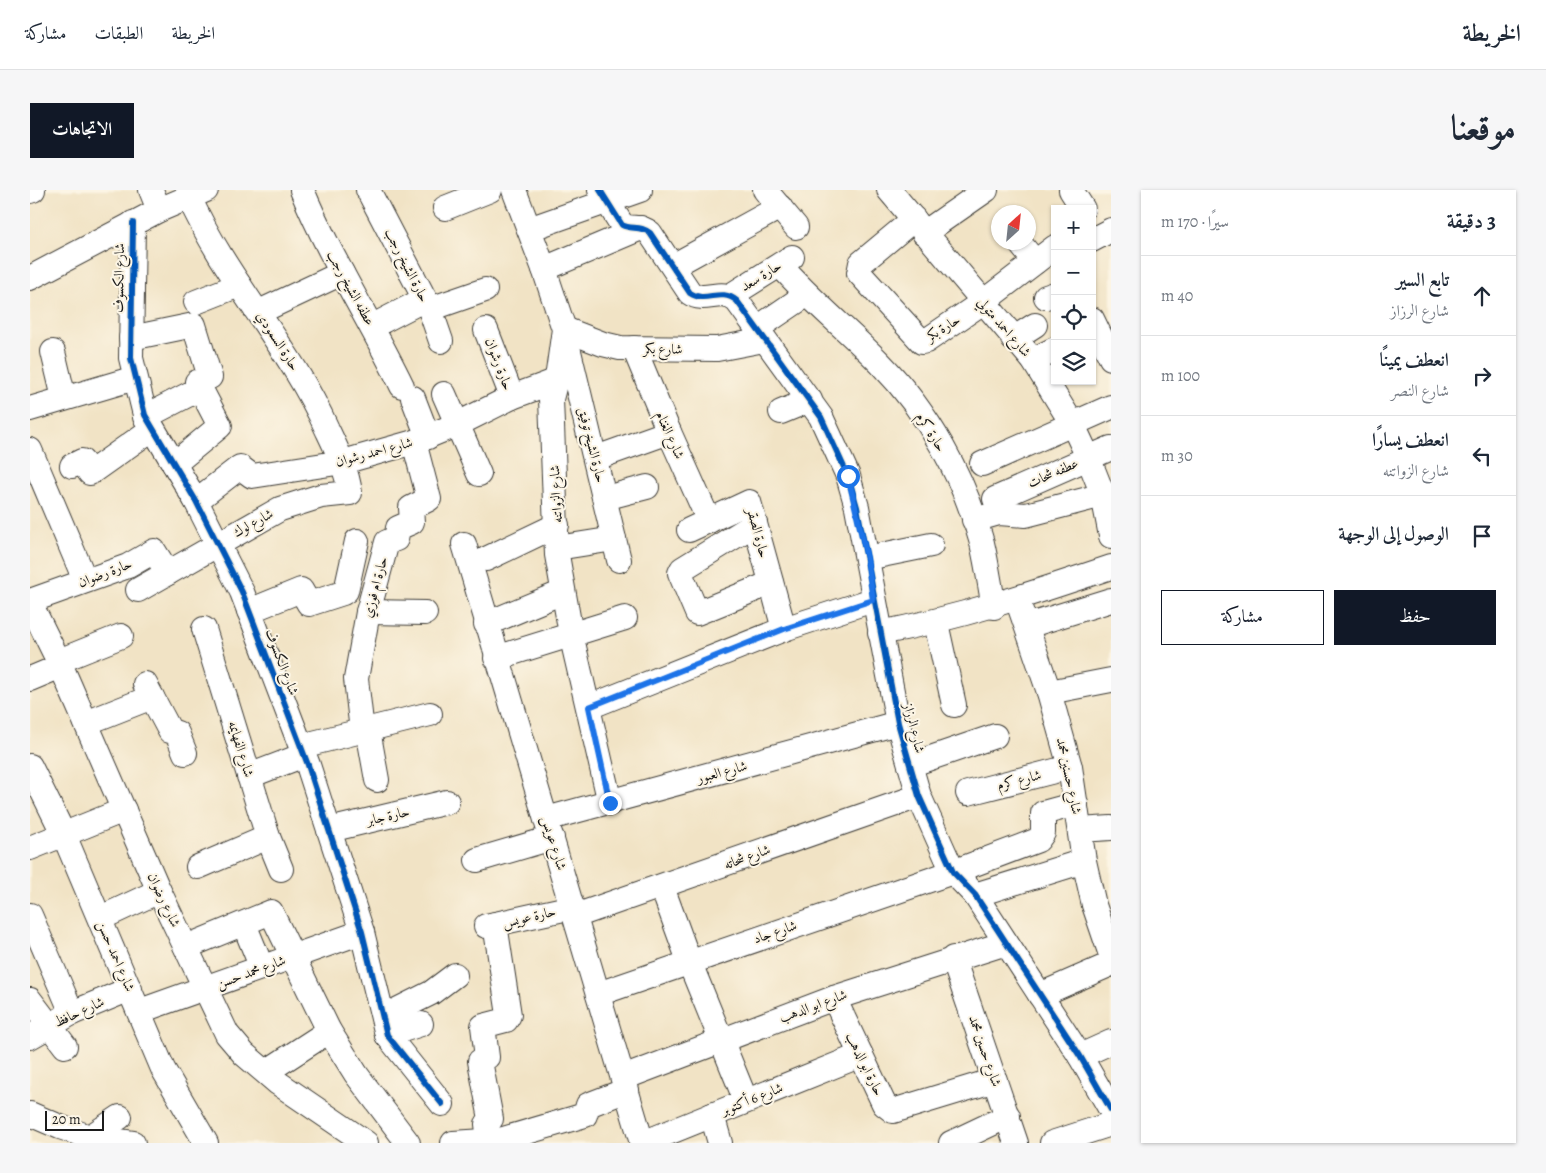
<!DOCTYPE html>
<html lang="ar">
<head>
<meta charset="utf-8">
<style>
  :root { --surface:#fff; --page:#f6f6f7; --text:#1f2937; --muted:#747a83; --line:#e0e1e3; --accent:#111827 }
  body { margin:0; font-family:Alegreya,Amiri,serif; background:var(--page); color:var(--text); direction:rtl }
  .controls { position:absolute; right:15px; top:15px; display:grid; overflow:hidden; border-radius:0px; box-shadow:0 1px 4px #0004 }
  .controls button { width:45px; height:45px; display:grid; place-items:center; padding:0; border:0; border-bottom:1px solid var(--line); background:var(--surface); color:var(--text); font:25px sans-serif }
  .compass { position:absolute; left:961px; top:15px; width:45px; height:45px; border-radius:50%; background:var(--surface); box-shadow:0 1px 4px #0004; rotate:27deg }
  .scale { position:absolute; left:15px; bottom:12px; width:59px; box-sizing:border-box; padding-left:5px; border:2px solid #1c1c1c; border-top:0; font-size:14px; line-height:18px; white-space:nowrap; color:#1c1c1c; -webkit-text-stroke:4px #fcf5e5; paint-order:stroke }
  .stop { position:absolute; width:15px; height:15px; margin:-11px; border:4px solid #1a73e8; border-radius:50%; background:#fff }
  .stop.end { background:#1a73e8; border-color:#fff; box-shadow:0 1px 5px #0008 }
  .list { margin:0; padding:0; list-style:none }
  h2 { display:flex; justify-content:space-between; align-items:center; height:65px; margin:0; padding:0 20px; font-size:21px }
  h2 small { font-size:16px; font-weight:400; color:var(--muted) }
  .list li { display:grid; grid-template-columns:32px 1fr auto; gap:15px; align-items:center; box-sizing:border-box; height:80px; padding:0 20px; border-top:1px solid var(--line) }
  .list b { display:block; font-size:19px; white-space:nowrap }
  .list p { margin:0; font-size:16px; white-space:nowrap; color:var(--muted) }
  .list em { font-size:16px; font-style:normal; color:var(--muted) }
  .actions { display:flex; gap:10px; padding:15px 20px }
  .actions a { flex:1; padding:11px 0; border:1px solid var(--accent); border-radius:0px; text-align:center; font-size:18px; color:var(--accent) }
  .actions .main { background:var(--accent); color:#fff }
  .icon { flex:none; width:28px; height:28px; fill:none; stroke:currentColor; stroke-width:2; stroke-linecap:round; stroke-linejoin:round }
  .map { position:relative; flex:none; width:1081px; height:953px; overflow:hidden; direction:ltr; border-radius:0px }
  header { display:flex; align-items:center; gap:30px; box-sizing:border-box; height:70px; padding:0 25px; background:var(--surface); border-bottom:1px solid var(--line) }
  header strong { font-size:24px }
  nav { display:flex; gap:28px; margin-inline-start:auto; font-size:18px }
  .intro { display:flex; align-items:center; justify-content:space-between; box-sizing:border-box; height:120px; padding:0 30px }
  h1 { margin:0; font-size:35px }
  .button { padding:12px 22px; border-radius:0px; background:var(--accent); color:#fff; font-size:18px; font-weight:700 }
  main { display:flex; gap:30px; padding:0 30px }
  aside { flex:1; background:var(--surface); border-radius:0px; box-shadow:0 1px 4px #0004 }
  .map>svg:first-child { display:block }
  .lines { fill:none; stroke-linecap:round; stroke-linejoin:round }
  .minor-casing { stroke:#3c3a35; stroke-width:26 }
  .minor { stroke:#fff; stroke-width:24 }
  .cycleway-casing { stroke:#fcf5e5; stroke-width:9 }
  .cycleway { stroke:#0057b8; stroke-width:6 }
  .route { stroke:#1a73e8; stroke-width:6 }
  .labels { text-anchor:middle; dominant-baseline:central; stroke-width:4; stroke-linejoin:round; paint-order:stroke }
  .street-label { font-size:14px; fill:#1c1c1c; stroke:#fcf5e5 }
</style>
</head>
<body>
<header>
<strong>الخريطة</strong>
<nav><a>الخريطة</a><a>الطبقات</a><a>مشاركة</a></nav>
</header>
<div class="intro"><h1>موقعنا</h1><a class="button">الاتجاهات</a></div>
<main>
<aside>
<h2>3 دقيقة<small>سيرًا · 170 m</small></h2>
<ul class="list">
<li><svg class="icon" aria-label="ahead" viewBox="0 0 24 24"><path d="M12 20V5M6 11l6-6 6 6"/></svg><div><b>تابع السير</b><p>شارع الرزاز</p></div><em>40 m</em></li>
<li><svg class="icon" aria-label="right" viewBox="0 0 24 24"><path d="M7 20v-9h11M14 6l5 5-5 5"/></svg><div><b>انعطف يمينًا</b><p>شارع النصر</p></div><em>100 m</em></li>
<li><svg class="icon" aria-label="left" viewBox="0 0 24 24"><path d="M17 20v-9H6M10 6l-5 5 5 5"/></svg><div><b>انعطف يسارًا</b><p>شارع الزواتنه</p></div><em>30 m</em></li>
<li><svg class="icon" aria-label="arrive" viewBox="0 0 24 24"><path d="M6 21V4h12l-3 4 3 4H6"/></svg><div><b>الوصول إلى الوجهة</b></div></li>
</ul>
<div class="actions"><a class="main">حفظ</a><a>مشاركة</a></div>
</aside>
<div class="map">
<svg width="1081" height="953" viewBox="0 0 1081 953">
  <rect width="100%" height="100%" fill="#fcf5e5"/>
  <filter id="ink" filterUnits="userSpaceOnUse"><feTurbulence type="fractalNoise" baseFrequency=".02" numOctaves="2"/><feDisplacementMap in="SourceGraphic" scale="10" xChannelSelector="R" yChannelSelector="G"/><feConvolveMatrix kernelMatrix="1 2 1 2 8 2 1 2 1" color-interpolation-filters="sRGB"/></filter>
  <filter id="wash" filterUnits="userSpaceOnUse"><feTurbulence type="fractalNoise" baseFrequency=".0096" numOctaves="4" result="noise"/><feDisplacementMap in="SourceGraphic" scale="20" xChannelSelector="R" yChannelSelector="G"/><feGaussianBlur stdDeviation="1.12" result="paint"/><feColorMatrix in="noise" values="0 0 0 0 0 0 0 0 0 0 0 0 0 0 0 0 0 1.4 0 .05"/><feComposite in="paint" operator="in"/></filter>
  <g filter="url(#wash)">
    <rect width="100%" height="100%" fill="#f1e3c5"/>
  </g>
  <g filter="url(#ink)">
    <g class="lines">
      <defs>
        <g id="minor">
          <polyline points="121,0 129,20"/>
          <path d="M272,0C300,68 340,130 372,196"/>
          <polyline points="338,0 400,119 411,151"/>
          <polyline points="484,0 514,79 534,139 528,182 521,209 527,365 541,444 580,613"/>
          <path d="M570,0L592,35C601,40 611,35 620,43L660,103C676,114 690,97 707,111L791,227L818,286L827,317L868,533L889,606L923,682L945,705L1050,866L1081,920"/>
          <polyline points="735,0 766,37"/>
          <polyline points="859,0 1003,170 1043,235 1058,267 1073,305 1081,346"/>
          <polyline points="1041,0 1053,19"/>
          <polyline points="0,1 3,0"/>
          <polyline points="415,18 460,0"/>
          <polyline points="884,29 831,73 829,83 892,152 896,151 953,112 1025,57"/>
          <polyline points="103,33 101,168 115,225 166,311 212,402 278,575 332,742 357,845 412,914"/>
          <polyline points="499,39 610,0"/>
          <polyline points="894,43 956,0"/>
          <polyline points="1062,50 1081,40"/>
          <polyline points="989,52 1005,72"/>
          <path d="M750,75C781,111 817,139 850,173C898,222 934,287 952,353C957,374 960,396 964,417"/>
          <polyline points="643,76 750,17"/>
          <polyline points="514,79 611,38"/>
          <polyline points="0,88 129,20 176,0"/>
          <polyline points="700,106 762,67"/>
          <polyline points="1016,107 1025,104"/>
          <polyline points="166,112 209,95"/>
          <polyline points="400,119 455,100"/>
          <polyline points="229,122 312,83"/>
          <polyline points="1062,129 1081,168"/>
          <polyline points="343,136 395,109"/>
          <polyline points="534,139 573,154 590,158 687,159 734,150"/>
          <polyline points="726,139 776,105"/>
          <polyline points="456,140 482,207"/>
          <polyline points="101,148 164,135 180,187"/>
          <polyline points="983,149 1005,135"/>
          <polyline points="537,153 589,370"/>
          <polyline points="604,158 639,242 679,331"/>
          <polyline points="23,162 34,208"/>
          <polyline points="1003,170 1025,159"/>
          <polyline points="414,204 449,284"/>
          <polyline points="383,208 398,247"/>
          <polyline points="0,219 105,188"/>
          <polyline points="751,222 780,210"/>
          <polyline points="115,227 171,198"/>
          <polyline points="0,260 55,390"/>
          <polyline points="566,268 639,242"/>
          <polyline points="144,274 190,236 167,192"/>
          <polyline points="952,274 1081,217"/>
          <polyline points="42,276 52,271 60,283 122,239"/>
          <polyline points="575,308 617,297"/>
          <polyline points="965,309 1081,258"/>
          <polyline points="166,311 210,277 222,286 313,272 384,252 428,234 482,207 525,191"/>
          <polyline points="944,330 969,323 996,325 1073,305 1081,305"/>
          <polyline points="725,334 652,379 650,383 667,423 741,393"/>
          <polyline points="659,340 719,312 754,439"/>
          <polyline points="434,354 612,953"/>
          <polyline points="527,358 584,349"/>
          <polyline points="837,368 901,355"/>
          <polyline points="456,369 527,335"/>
          <path d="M108,400L250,319L291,306L320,303C317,280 307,260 297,239C260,156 196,90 159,7"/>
          <polyline points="987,409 1019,502 1040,577 1054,671 1064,715 1081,765"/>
          <polyline points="0,411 98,376 124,361 138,383"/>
          <polyline points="0,413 31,476 129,701 197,844 214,864 248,893 336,953"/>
          <polyline points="219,421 271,400 279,414 313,403 316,401 327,351"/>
          <polyline points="338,422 395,423"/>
          <polyline points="906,433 924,515"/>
          <polyline points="456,434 533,402"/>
          <polyline points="997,436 1081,410"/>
          <polyline points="174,439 238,647 251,679"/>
          <path d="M850,443C929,428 1004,403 1081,377"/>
          <polyline points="466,468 595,428"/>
          <polyline points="29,471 91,446"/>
          <polyline points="0,489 31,476"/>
          <polyline points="115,494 140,541 147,543 155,563"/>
          <polyline points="1019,502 1081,490"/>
          <polyline points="559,517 754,439 843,410"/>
          <polyline points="56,533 122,507"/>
          <polyline points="338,540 347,590"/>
          <polyline points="332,541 326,489 338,422 357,352 366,349 368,338 382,332 381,318 399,309 384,252"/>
          <polyline points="271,556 400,524"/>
          <polyline points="880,575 965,546"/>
          <polyline points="0,576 34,645 133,879 176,953"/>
          <polyline points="219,586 274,565"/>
          <polyline points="938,603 1040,577"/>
          <polyline points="516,629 868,533"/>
          <polyline points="299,640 417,612"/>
          <polyline points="1050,640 1081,638"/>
          <polyline points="0,658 94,620"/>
          <polyline points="447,670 522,648"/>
          <polyline points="168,677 238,647"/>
          <polyline points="632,697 659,771 716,911"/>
          <polyline points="945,705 1054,671"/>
          <polyline points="0,725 42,823"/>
          <polyline points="545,726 889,606"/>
          <polyline points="71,728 129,701"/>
          <polyline points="214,734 232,778"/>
          <polyline points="456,736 543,717"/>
          <polyline points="156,757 241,722 299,841 326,884 378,953"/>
          <polyline points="923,768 986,953"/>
          <polyline points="568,804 923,682 1008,650 1013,643 1013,623 1046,614"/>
          <polyline points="1010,805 1081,774"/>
          <polyline points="804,808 854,914 863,921 965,890"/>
          <polyline points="0,810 35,856"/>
          <polyline points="110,821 332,742"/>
          <polyline points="353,827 401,803 425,785"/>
          <polyline points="357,845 391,834"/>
          <polyline points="0,847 42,823 100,799"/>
          <polyline points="1050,866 1081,852"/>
          <polyline points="236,882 299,841"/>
          <polyline points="593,888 804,808 976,753"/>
          <polyline points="0,924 30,937 60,947 103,953"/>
          <polyline points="682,925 690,953"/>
          <polyline points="60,947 90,927"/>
          <polyline points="459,951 457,934 461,929 450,871 457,867 453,836 476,830 479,825 465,734"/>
          <polyline points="423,953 470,950 555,925 558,915 597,900"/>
          <polyline points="613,953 831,865"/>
          <polyline points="921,953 978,926"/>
          <polyline points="1022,953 1081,934"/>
        </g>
      </defs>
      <use href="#minor" class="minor-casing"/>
      <use href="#minor" class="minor"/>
      <defs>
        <g id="cycleway">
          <path d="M570,0L592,35C601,40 611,35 620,43L660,103C676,114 690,97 707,111L791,227L818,286L827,317L868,533L889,606L923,682L945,705L1050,866L1081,920"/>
          <polyline points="103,33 101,168 115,225 166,311 212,402 278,575 332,742 357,845 412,914"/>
        </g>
      </defs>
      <use href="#cycleway" class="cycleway-casing"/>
      <use href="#cycleway" class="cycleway"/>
    </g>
  </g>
  <g class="lines" filter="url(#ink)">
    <polyline class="route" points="580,613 559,517 754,439 843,410 837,368 818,286"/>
  </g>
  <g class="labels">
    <g class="street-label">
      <text transform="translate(377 75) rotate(63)">حارة الشيخ رجب</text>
      <text transform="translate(731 86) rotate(-32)">حارة سعد</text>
      <text transform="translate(89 88) rotate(-89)">شارع الكسوف</text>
      <text transform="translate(321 98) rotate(61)">عطفه الشيخ رجب</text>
      <text transform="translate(974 137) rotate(49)">شارع احمد متولي</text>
      <text transform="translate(913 138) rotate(-32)">حارة بكر</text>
      <text transform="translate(248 151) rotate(57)">حارة السمودي</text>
      <text transform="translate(633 159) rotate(1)">شارع بكر</text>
      <text transform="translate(469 174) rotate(69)">حارة رشوان</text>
      <text transform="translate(901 242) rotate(58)">حارة كرم</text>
      <text transform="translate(640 245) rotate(66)">شارع الغنام</text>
      <text transform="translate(562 255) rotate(76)">حارة الشيخ توفيق</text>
      <text transform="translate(344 262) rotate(-15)">شارع احمد رشوان</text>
      <text transform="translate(1023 283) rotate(-24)">عطفه شحات</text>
      <text transform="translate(526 304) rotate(-93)">شارع الزواتنه</text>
      <text transform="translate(223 333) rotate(-29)">شارع لوك</text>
      <text transform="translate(728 343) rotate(75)">حارة الصقر</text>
      <text transform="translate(75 383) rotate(-21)">حارة رضوان</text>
      <text transform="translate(345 397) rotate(-75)">حارة ام فوزي</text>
      <text transform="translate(252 472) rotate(69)">شارع الكسوف</text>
      <text transform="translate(884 538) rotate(76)">شارع الرزاز</text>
      <text transform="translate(211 559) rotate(73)">شارع الفهايمه</text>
      <text transform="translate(692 582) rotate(-15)">شارع العبور</text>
      <text transform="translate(1039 586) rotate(78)">شارع حسنين محمد</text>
      <text transform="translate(989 590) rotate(-14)">شارع كرم</text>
      <text transform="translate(358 626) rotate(-13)">حارة جابر</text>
      <text transform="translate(524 653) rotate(73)">شارع عويس</text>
      <text transform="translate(717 667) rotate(-20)">شارع شحاته</text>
      <text transform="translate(134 710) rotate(65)">شارع رضوان</text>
      <text transform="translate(499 727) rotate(-13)">حارة عويس</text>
      <text transform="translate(745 742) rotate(-19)">شارع جاد</text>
      <text transform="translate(86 766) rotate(67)">شارع احمد حسن</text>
      <text transform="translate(221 782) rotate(-20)">شارع محمد حسن</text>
      <text transform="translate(783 816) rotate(-20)">شارع ابو الدهب</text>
      <text transform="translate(49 822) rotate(-25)">شارع حافظ</text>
      <text transform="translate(955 861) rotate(71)">شارع حسين محمد</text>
      <text transform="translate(835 874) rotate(64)">حارة ابو الدهب</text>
      <text transform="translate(722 909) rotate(-22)">شارع 6 أكتوبر</text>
    </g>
  </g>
</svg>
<div class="controls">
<button>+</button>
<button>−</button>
<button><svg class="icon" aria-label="locate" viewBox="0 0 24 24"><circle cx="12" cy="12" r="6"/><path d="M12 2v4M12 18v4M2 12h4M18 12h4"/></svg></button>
<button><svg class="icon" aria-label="layers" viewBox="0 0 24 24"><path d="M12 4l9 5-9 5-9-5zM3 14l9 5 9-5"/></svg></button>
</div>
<svg class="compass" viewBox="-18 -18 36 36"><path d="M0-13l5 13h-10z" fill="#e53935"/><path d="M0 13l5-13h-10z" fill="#747a83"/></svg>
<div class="scale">20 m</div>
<div class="stop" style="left:818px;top:286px"></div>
<div class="stop end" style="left:580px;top:613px"></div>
</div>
</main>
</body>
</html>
